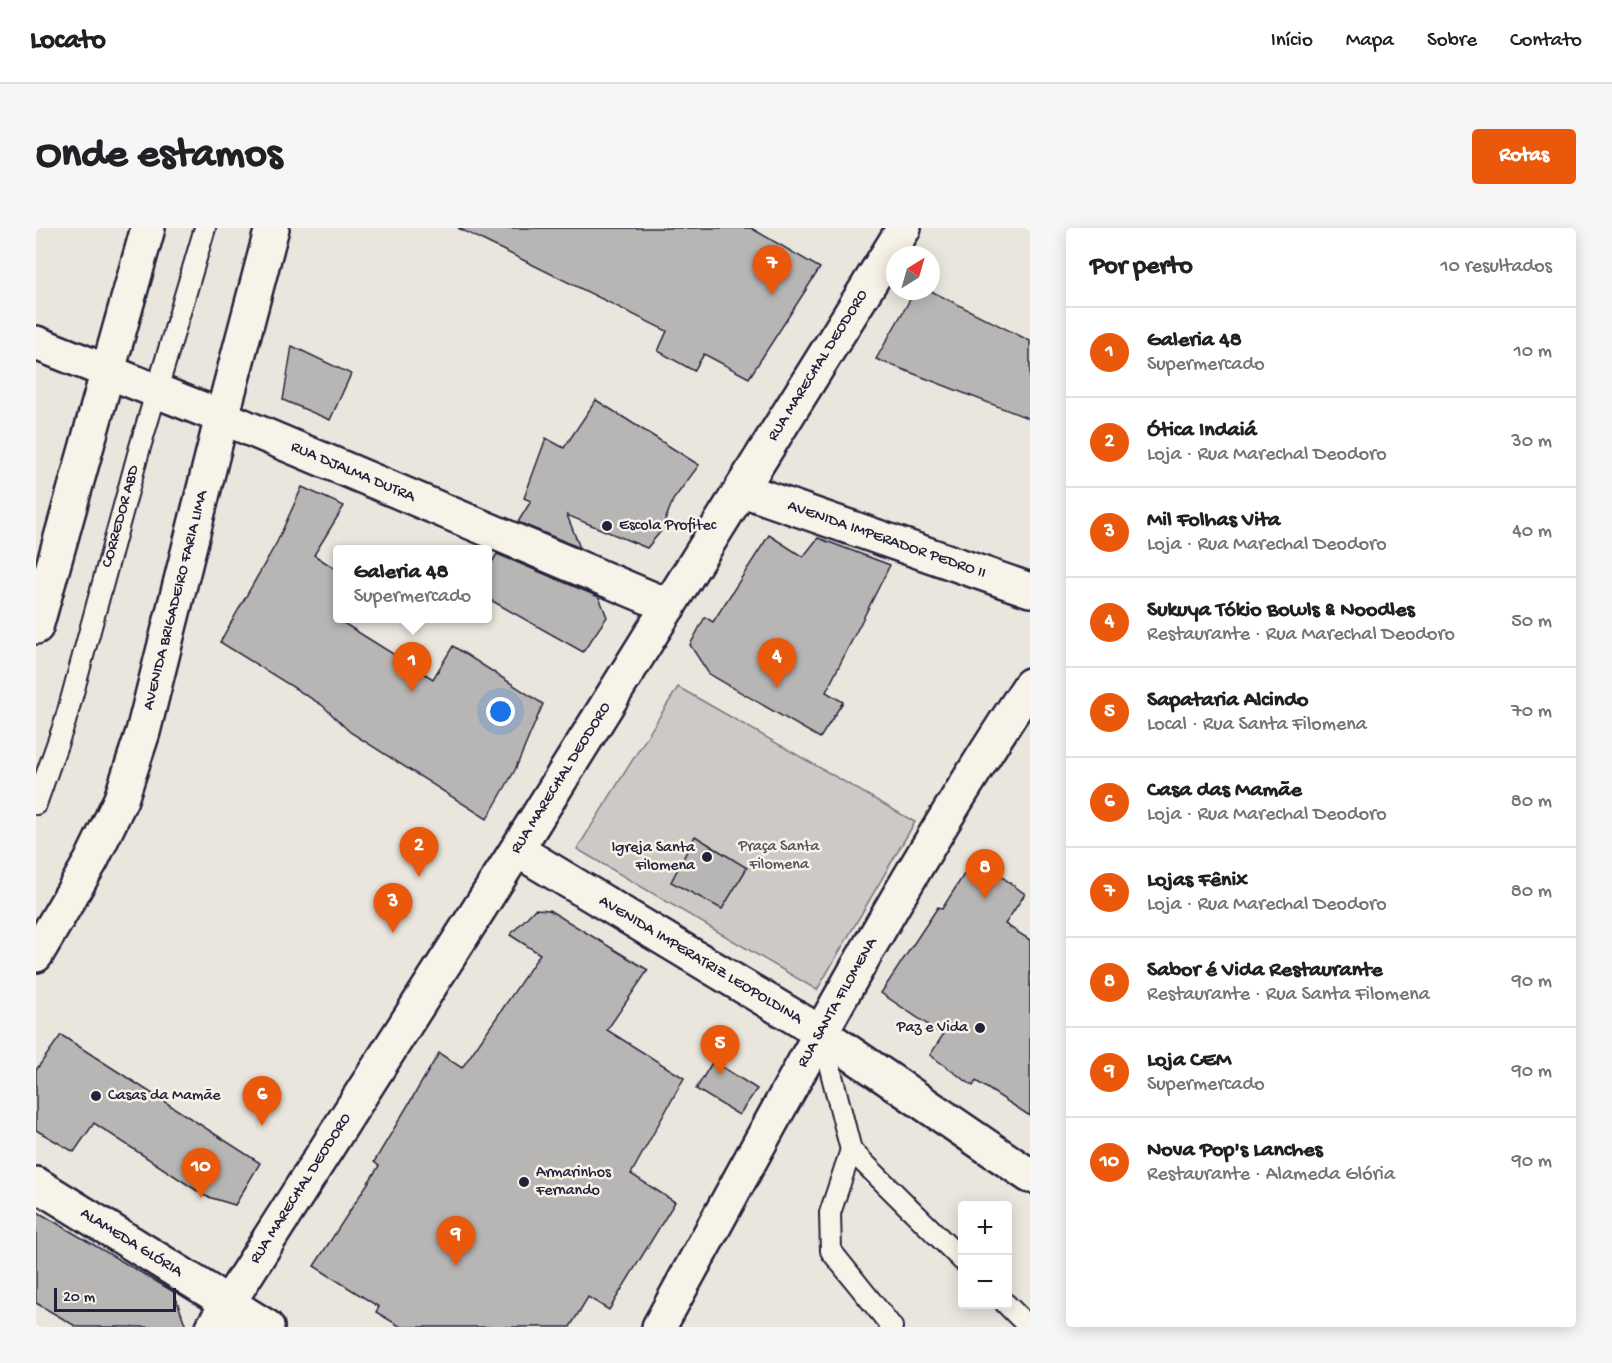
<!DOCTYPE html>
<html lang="pt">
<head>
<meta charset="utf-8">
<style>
  :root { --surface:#fff; --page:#f6f6f6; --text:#202124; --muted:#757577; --line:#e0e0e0; --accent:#ea580c }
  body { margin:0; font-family:"Gochi Hand",sans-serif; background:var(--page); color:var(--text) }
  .controls { position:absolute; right:18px; bottom:18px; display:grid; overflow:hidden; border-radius:6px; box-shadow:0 3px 15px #0003 }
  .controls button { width:54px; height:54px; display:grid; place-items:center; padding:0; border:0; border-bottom:2px solid var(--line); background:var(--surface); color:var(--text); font:30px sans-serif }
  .compass { position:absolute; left:850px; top:18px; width:54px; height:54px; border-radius:50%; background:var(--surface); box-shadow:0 3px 15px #0003; rotate:37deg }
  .scale { position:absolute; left:18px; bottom:15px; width:122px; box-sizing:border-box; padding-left:6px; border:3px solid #22223b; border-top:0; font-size:16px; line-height:21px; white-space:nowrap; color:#22223b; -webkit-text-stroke:4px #f7f3e8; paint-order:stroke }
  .you { position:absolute; left:465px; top:484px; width:21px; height:21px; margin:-15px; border:4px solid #fff; border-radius:50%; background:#1a73e8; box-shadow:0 0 0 9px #1a73e833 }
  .badge { display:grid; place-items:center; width:39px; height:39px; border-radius:50%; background:var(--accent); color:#fff; font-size:20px; font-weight:700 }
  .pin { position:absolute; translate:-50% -50px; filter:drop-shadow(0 2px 3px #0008) }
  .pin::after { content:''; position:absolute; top:32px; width:21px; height:18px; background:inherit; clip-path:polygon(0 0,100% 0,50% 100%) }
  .popup { position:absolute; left:297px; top:317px; width:159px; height:78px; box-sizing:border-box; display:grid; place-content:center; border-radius:6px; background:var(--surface); filter:drop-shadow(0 2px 4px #0005); font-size:20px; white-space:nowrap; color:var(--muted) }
  .popup b { font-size:22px; color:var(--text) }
  .popup::after { content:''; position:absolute; left:50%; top:100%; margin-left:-12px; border:12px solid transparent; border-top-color:var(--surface) }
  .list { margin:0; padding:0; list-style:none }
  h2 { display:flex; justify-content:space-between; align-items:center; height:78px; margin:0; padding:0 24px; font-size:26px }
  h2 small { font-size:20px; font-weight:400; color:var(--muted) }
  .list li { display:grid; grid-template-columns:39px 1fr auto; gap:18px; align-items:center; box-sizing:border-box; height:90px; padding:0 24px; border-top:2px solid var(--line) }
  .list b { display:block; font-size:22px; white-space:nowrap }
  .list p { margin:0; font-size:20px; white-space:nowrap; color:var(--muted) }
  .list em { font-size:20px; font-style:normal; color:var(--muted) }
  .map { position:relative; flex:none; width:994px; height:1099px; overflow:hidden; border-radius:6px }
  header { display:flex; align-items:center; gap:36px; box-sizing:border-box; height:84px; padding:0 30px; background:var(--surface); border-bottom:2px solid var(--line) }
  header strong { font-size:28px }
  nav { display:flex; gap:33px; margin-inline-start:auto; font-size:21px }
  .intro { display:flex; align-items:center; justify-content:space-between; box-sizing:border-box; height:144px; padding:0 36px }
  h1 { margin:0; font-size:42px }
  .button { padding:15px 27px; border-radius:6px; background:var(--accent); color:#fff; font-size:21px; font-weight:700 }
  main { display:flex; gap:36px; padding:0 36px }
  aside { flex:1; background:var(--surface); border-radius:6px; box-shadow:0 3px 15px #0003 }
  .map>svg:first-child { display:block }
  .green { fill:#cdc9c6; stroke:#787680; stroke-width:1.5 }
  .building { fill:#b8b6b5; stroke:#22223b; stroke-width:1.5 }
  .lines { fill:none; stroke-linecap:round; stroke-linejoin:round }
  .service-casing { stroke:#22223b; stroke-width:24 }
  .minor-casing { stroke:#22223b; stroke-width:38 }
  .tertiary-casing { stroke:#22223b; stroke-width:38 }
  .secondary-casing { stroke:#22223b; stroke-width:38 }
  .primary-casing { stroke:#22223b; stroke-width:38 }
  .service { stroke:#f7f3e8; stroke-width:20 }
  .minor { stroke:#f7f3e8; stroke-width:33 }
  .tertiary { stroke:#f7f3e8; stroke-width:33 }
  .secondary { stroke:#f7f3e8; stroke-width:33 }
  .primary { stroke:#f7f3e8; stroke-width:33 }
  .poi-dot { fill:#22223b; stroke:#f7f3e8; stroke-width:2 }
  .labels { text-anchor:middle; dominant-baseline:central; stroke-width:5; stroke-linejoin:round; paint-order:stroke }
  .street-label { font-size:16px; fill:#22223b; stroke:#f7f3e8 }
  .poi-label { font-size:16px; fill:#22223b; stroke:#f7f3e8; text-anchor:start }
  .park-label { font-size:16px; fill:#555465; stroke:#f7f3e8 }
</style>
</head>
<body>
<header>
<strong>Locato</strong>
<nav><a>Início</a><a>Mapa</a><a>Sobre</a><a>Contato</a></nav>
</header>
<div class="intro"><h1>Onde estamos</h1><a class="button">Rotas</a></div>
<main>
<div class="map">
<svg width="994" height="1099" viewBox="0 0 994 1099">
  <rect width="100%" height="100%" fill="#eae6de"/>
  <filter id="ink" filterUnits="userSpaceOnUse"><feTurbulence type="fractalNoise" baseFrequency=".0167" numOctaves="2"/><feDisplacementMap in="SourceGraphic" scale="12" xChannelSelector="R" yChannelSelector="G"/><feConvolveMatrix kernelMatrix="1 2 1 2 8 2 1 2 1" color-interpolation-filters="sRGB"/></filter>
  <g filter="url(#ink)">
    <polygon class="green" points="642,459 879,594 781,762 541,621"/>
    <g class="building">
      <polygon points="422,0 715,0 784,40 713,150 668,126 658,143 622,123 631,103"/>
      <polygon points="879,63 895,63 994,113 994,191 840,131"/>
      <polygon points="256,118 315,146 294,192 247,172"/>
      <polygon points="560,172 663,237 637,272 625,303 611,320 531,287 544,320 482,294 495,273 488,270 510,210 528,220"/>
      <polygon points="266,259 308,278 278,327 301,342 301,391 397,451 417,418 507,476 479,542 451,591 314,504 286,477 184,414 241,314"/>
      <polygon points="733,307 767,329 782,310 854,337 790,464 807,474 784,510 673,446 654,417 669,389 677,394"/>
      <polygon points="461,326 563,369 571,389 547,424 451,370 451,342"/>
      <polygon points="659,608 711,640 686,681 635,654"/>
      <polygon points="939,629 989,666 969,696 994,712 994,888 940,853 937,858 894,827 907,807 845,765 902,679 906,681"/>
      <polygon points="499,681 513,682 612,742 571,802 648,850 595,946 639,974 573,1082 552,1069 534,1099 365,1099 340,1084 343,1079 278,1038 343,938 338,934 403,825 426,840 504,726 474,707"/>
      <polygon points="25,807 224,935 199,977 169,968 58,895 38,924 0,902 0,842"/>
      <polygon points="677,833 721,861 703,887 660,861"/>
      <polygon points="0,983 138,1064 150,1099 41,1099 0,1075"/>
    </g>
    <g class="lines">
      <defs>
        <g id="service">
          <path id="s1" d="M0,576L29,494L104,219L169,0"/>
          <polyline points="785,805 815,922 927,1033"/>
          <polyline points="815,922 794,985 795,1023 856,1099"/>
          <polyline points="970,1076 993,1099"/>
        </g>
        <g id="minor">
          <path id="s2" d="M186,189L633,378"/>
          <path id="s3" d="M481,622L785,805L994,948"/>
          <path id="s4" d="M0,956L231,1099"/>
        </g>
        <g id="tertiary">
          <polyline points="0,115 186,189"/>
          <path id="s5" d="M707,262L994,362"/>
          <path id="s6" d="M623,1099C742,883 857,663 994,457"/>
        </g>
        <g id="secondary">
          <path id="s7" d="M177,1099L485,615L868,0"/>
        </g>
        <g id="primary">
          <polyline points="0,399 112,0"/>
          <path id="s8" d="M0,727L55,633L85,571L107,504L186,189L236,0"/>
        </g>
      </defs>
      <use href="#service" class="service-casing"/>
      <use href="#minor" class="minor-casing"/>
      <use href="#tertiary" class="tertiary-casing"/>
      <use href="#secondary" class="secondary-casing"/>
      <use href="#primary" class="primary-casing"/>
      <use href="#service" class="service"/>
      <use href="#minor" class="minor"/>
      <use href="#tertiary" class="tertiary"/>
      <use href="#secondary" class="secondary"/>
      <use href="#primary" class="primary"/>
    </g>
  </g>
  <g class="poi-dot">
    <circle cx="571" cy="298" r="6"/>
    <circle cx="671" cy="629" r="6"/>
    <circle cx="944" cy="800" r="6"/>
    <circle cx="60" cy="868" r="6"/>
    <circle cx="488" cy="954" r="6"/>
  </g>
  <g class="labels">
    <g class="street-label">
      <text stroke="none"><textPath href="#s7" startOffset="1136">RUA MARECHAL DEODORO</textPath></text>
      <text stroke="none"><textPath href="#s2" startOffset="142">RUA DJALMA DUTRA</textPath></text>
      <text stroke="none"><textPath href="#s1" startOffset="300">CORREDOR ABD</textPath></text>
      <text stroke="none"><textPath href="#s5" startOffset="152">AVENIDA IMPERADOR PEDRO II</textPath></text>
      <text stroke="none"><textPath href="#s8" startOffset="384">AVENIDA BRIGADEIRO FARIA LIMA</textPath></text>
      <text stroke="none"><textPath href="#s7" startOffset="650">RUA MARECHAL DEODORO</textPath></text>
      <text stroke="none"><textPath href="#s3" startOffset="214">AVENIDA IMPERATRIZ LEOPOLDINA</textPath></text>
      <text stroke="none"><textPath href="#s6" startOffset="370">RUA SANTA FILOMENA</textPath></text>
      <text stroke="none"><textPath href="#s7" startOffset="164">RUA MARECHAL DEODORO</textPath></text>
      <text stroke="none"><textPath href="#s4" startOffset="112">ALAMEDA GLÓRIA</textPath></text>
    </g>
    <g class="poi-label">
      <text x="583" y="298">Escola Profitec</text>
      <text x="659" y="620" text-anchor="end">Igreja Santa<tspan x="659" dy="18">Filomena</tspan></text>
      <text x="932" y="800" text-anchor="end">Paz e Vida</text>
      <text x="72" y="868">Casas da Mamãe</text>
      <text x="500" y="945">Armarinhos<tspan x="500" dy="18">Fernando</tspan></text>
    </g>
    <g class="park-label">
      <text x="743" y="619">Praça Santa<tspan x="743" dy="18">Filomena</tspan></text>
    </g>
  </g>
</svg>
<div class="controls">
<button>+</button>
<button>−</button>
</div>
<svg class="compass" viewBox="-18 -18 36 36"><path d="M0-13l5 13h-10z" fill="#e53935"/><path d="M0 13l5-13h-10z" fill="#757577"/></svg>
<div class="scale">20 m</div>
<div class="you"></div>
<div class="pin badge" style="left:376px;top:464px">1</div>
<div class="popup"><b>Galeria 48</b>Supermercado</div>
<div class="pin badge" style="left:383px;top:649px">2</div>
<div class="pin badge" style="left:357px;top:705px">3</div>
<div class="pin badge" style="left:741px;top:460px">4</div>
<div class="pin badge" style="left:684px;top:847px">5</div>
<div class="pin badge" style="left:226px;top:898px">6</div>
<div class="pin badge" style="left:736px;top:67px">7</div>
<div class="pin badge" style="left:949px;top:671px">8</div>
<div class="pin badge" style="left:420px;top:1038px">9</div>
<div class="pin badge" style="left:165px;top:970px">10</div>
</div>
<aside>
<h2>Por perto<small>10 resultados</small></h2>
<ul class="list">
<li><span class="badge">1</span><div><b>Galeria 48</b><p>Supermercado</p></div><em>10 m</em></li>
<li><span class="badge">2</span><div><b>Ótica Indaiá</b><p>Loja · Rua Marechal Deodoro</p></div><em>30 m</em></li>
<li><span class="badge">3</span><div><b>Mil Folhas Vita</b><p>Loja · Rua Marechal Deodoro</p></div><em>40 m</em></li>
<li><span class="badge">4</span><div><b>Sukuya Tókio Bowls &amp; Noodles</b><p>Restaurante · Rua Marechal Deodoro</p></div><em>50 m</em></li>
<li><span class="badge">5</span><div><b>Sapataria Alcindo</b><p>Local · Rua Santa Filomena</p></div><em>70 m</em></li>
<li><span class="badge">6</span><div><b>Casa das Mamãe</b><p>Loja · Rua Marechal Deodoro</p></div><em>80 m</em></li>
<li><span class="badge">7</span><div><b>Lojas Fênix</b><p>Loja · Rua Marechal Deodoro</p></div><em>80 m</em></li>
<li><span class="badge">8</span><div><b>Sabor é Vida Restaurante</b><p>Restaurante · Rua Santa Filomena</p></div><em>90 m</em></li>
<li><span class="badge">9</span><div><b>Loja CEM</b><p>Supermercado</p></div><em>90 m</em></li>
<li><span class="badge">10</span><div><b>Nova Pop's Lanches</b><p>Restaurante · Alameda Glória</p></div><em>90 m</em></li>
</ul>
</aside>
</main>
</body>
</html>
